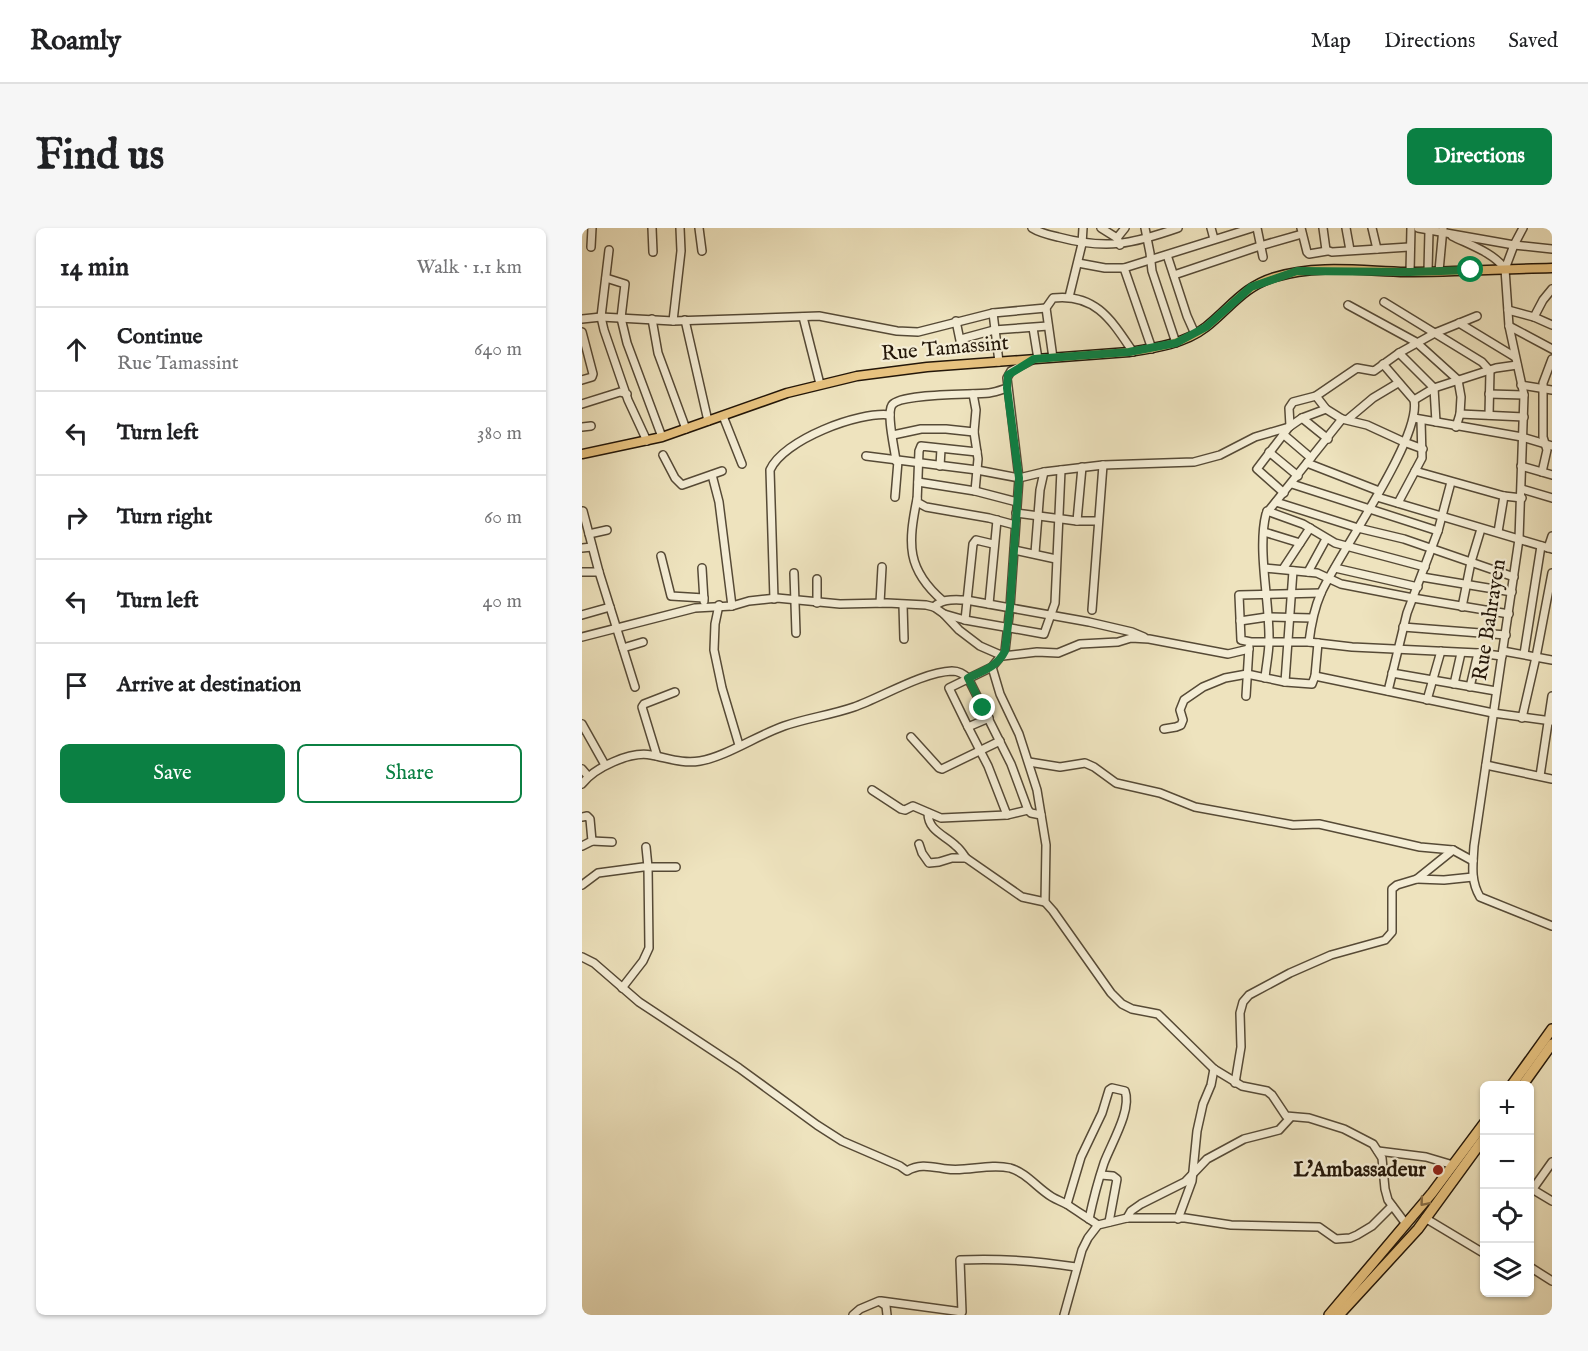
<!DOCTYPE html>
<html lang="en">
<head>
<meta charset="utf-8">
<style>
  :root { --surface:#fff; --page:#f6f6f6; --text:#202124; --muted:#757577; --line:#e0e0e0; --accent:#0b8043 }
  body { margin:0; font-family:"IM FELL English",serif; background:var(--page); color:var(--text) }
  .controls { position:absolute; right:18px; bottom:18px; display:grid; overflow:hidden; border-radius:9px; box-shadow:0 2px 4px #0004 }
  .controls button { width:54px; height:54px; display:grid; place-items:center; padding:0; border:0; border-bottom:2px solid var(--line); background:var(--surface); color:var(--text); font:30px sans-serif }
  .stop { position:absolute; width:18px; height:18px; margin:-14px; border:4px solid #0b8043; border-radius:50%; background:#fff }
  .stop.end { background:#0b8043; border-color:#fff; box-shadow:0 2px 6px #0008 }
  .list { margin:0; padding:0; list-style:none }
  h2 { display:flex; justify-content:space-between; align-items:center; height:78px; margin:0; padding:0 24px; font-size:26px }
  h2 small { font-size:20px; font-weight:400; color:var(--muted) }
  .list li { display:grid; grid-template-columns:39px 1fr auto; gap:18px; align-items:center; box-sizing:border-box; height:84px; padding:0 24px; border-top:2px solid var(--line) }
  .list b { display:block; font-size:22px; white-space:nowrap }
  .list p { margin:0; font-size:20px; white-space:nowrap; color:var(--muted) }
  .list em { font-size:20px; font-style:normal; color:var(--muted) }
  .actions { display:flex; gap:12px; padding:18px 24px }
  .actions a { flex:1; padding:14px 0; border:2px solid var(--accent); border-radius:9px; text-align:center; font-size:21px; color:var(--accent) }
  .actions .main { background:var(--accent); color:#fff }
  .icon { flex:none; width:33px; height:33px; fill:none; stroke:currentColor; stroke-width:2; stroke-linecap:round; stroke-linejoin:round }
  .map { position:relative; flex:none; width:970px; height:1087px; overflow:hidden; border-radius:9px }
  header { display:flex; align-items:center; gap:36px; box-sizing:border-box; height:84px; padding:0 30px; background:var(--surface); border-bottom:2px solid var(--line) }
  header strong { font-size:28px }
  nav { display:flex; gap:33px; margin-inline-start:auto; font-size:21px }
  .intro { display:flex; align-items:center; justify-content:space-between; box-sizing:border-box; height:144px; padding:0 36px }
  h1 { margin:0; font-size:42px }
  .button { padding:15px 27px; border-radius:9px; background:var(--accent); color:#fff; font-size:21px; font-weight:700 }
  main { display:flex; gap:36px; padding:0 36px }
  aside { flex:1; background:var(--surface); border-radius:9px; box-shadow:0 2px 4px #0004 }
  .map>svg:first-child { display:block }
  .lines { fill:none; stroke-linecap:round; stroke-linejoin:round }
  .minor-casing { stroke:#564a36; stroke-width:10 }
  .major-casing { stroke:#241709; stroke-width:11 }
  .highway-casing { stroke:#241709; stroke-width:12 }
  .minor { stroke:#f4edd5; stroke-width:7 }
  .major { stroke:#e7c27f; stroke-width:8 }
  .highway { stroke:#e7c27f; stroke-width:9 }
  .oneway { stroke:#866c44 }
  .route { stroke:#0b8043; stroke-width:8 }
  .poi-dot { fill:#8f2418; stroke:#f4edd5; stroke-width:2 }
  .labels { text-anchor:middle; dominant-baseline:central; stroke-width:4.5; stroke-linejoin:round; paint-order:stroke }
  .street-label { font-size:21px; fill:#241709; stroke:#f4edd5 }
  .poi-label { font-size:21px; font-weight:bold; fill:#241709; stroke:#f4edd5; text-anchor:end }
</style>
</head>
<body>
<header>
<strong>Roamly</strong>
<nav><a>Map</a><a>Directions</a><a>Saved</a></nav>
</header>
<div class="intro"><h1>Find us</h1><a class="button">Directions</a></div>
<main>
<aside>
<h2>14 min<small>Walk · 1.1 km</small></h2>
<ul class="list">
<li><svg class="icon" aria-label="ahead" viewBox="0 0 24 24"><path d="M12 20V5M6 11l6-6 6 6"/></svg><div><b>Continue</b><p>Rue Tamassint</p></div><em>640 m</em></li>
<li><svg class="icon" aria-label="left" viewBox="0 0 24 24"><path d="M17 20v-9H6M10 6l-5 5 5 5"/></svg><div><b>Turn left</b></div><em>380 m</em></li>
<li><svg class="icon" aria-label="right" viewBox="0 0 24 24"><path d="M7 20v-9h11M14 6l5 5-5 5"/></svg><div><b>Turn right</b></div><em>60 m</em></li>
<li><svg class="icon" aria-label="left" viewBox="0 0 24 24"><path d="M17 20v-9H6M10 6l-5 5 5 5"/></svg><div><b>Turn left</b></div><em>40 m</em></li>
<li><svg class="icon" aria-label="arrive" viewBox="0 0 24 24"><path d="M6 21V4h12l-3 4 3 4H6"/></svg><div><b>Arrive at destination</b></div></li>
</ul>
<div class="actions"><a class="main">Save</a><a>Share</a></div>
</aside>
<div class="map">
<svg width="970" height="1087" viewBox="0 0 970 1087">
  <rect width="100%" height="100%" fill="#eee3be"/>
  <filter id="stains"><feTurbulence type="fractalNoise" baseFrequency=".00333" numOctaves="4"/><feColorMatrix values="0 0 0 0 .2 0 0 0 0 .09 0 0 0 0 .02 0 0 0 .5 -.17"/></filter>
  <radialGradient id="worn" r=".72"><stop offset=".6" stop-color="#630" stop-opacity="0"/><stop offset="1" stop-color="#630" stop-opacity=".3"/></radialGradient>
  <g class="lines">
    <defs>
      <g id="minor">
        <polyline points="70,0 71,24"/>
        <polyline points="117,0 120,23"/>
        <path d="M450,0C458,5 467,7 476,9C525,22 550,16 596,0"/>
        <polyline points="519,0 535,10 538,17"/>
        <polyline points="563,0 568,25 570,43 594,115"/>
        <polyline points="629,0 632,11"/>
        <polyline points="675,0 681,29"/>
        <polyline points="719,0 725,24 727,26 745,23"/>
        <polyline points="741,0 744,22 750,24 827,19"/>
        <polyline points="764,0 768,22"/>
        <polyline points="790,0 795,21"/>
        <polyline points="836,0 932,17 970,21"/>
        <path d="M941,0L932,17L923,41L927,98L942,167L937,311L892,618C891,636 888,652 898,669L970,698"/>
        <path d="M870,8C888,17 912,25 923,41"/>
        <polyline points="535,10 543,0"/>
        <polyline points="9,19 10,0"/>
        <polyline points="27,22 19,89 22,102 46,172 65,213"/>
        <polyline points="585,27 605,88 613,106"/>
        <polyline points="496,35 523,40 542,40 670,0"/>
        <polyline points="542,40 570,121"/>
        <polyline points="846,43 847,3"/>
        <polyline points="857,43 861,0"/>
        <polyline points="828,44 829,0"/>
        <polyline points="592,47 678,18 720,6"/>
        <polyline points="24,50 43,56 39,90 45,115 80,209"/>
        <polyline points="487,69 500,16 501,0"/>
        <polyline points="802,74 900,134 908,143 907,187"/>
        <polyline points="766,77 834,114 876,152 879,169 878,186 874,199"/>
        <polyline points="926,82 952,89 970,97"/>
        <polyline points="411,85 417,134"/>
        <polyline points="221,89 238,156"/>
        <polyline points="952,89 961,72 970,61"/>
        <polyline points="0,91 19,89 91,93 237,88 315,103 336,104 411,85 464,80"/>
        <polyline points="70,91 76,125 104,201"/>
        <polyline points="103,92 126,193"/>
        <polyline points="91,93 99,23 98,0"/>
        <polyline points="374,93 380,122"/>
        <polyline points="877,95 933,129"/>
        <polyline points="927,98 970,121"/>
        <polyline points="451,100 456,131"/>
        <polyline points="0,104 11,146 10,149 0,152"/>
        <polyline points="379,111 412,102 466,98"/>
        <polyline points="817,125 852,160 854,194"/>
        <path d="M471,130L464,80L471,70C514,65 530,93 551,124"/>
        <polyline points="939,157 970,162"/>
        <polyline points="391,166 394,182 392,204 396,231 393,263"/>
        <polyline points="907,166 942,167"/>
        <polyline points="734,168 744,181 760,191 785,197 822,214 841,221"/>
        <polyline points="832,172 852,160 914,140 935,137"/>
        <polyline points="0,176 38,164 45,166"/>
        <polyline points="878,186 942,189"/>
        <polyline points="141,188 160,236"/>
        <polyline points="720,190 746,211"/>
        <polyline points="832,190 940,209 970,218"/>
        <polyline points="766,191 791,170 816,155"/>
        <polyline points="708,198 707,180 711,174 734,168 775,140 792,143 817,125 853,105 895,88"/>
        <polyline points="0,199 9,198"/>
        <polyline points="701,206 729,230"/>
        <polyline points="311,207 339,201 364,201 392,204"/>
        <polyline points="395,224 339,218 337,223 335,274 344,279 407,290 433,297"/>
        <polyline points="687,224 716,248"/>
        <polyline points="81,227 93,250 100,257 140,243"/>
        <polyline points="284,228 395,242 437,250 462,244 521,237 612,234 638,227 673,209 707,199"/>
        <path d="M314,233C313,222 304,186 310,177C319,165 391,167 407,165C414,164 419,162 425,160"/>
        <polyline points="725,235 797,263"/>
        <polyline points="358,238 359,221"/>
        <polyline points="939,238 970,247"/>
        <polyline points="833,243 922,268 940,270"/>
        <polyline points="960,244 965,222 961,209 961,155 970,131"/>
        <polyline points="130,247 137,274 150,378"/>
        <polyline points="336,254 393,263 435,274"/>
        <polyline points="710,256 856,303"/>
        <polyline points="940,261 970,270"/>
        <polyline points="702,265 675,241 707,199 720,190 744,181"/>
        <polyline points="313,269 316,233"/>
        <polyline points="795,269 970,321"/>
        <path d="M335,271C326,316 324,341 361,373"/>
        <polyline points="694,274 776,300 822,311 932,349"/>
        <polyline points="816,275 840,230 839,192"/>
        <polyline points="1,283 17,344 53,459"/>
        <polyline points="685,283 721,296 753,315 843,339"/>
        <polyline points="434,285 495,293 516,293"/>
        <polyline points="495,293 500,239"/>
        <polyline points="682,304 718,315"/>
        <polyline points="916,304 922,268"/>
        <polyline points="7,306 25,302"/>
        <polyline points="0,320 10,319"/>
        <polyline points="966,320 970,308"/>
        <polyline points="432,322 474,331"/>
        <polyline points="453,325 458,262 462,244"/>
        <polyline points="79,328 89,368 122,370"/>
        <polyline points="120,340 122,373"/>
        <polyline points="683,340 735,345 759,356 831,370 927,386"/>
        <polyline points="753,340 836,359"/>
        <polyline points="701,341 728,300"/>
        <polyline points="0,344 17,344"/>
        <polyline points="726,344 744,311"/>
        <polyline points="212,345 214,405"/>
        <polyline points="840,349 930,364"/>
        <polyline points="235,351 235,375"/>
        <polyline points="739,365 657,367 659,412 669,414 727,414 770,419 896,425 920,428"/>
        <path d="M192,371L188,242C201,212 277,183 308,187"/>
        <polyline points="298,375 300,339"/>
        <polyline points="407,376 415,292"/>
        <polyline points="137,377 133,396 132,422 140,460 157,517"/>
        <polyline points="321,377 322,411"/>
        <path d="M352,379C361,370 372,372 384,372L507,394L550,404L562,409"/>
        <polyline points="880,379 889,334 899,301"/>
        <polyline points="510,382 521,237"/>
        <polyline points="362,386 383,392 462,406 473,375 479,242"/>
        <polyline points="0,387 28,379"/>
        <polyline points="383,392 391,316 394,312 411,316"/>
        <polyline points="658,393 685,389 730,390"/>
        <polyline points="821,399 924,407"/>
        <polyline points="0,409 113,380 150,378 167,373 195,370 258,376 305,375 344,377 352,379 362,386 377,402 398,418 421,428 455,424 476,425 498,416 536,414 549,410 567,411 646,426 667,421"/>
        <path d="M727,414C729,397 732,381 739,365C757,325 840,210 832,172L801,136"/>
        <polyline points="41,420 61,414"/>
        <polyline points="921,423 970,432"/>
        <polyline points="942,426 959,318"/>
        <polyline points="410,439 418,466 437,506 455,562 464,617 463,674 471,683 529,765 540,776 550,781 576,786 632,841 660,858 685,863 690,867 704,888 727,890 762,901 791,916 800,930 803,961 806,972 824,996"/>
        <polyline points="810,445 914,463"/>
        <polyline points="733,448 911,485 970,493"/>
        <path d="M683,450C684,438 687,425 687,413C688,375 675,322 684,286L760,191"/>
        <polyline points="703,454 711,343"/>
        <polyline points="872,456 879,425"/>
        <polyline points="888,459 896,425"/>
        <polyline points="806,463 825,385 856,303 869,254"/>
        <polyline points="664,468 667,419"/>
        <polyline points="845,472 859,423"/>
        <polyline points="407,490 386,499 367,460 410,439 423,423 428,379 437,250 425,150 429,143 450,132"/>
        <polyline points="940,490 954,429 970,345"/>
        <polyline points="0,496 23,537"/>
        <polyline points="386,499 406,538 425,587 446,582"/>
        <polyline points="582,501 594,499 599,497 601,492 598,482 602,472 621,459 643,450 665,446 703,454 730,456 733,448 736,415"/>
        <polyline points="329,509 357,540 360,541 418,513"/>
        <polyline points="75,528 60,479 62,476 93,464"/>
        <polyline points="447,534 478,539 503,535 512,539 534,555 578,565 613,579 711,597 737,596 838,619 871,622 891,633"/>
        <polyline points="904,537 970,551"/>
        <polyline points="0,541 6,548"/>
        <polyline points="958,548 970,468"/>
        <path d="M0,556C12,540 48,523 69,527C86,530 100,536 118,533C143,529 176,507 202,498C225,490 249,487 272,479C300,469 341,444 370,443C377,443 381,446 386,450L429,536L446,582L449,585L459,587"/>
        <polyline points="290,562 319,581 323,582 331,578 359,590 425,587"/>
        <path d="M346,585C346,603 363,607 374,618C378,621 381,626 384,630"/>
        <polyline points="0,589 5,588 8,591 10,613 0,618"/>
        <polyline points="10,613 30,614"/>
        <polyline points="337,616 340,625 347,635 357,634 370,630 384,630 440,669 463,674"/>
        <polyline points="835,651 862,652 891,649"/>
        <polyline points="0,657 16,645 61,639 94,639"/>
        <path d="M0,729L12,735L57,774L157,840L235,897L260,913L318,938L325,943C338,935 350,939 365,941C385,944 407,935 428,940C445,945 455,960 470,969C475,972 481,974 486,977C496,984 506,990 516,997"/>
        <polyline points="40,760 61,733 67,720 66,639 64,619"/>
        <polyline points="653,855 659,819 658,785 661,774 667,767 708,745 749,727 803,712 810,704 810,661 815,657 835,651 871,622"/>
        <polyline points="796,923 844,929 871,937"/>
        <polyline points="519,947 531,948 535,951 527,994"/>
        <polyline points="950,961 970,973"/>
        <polyline points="948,965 970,934"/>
        <path d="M485,976L499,929L520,885L527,862L530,860L543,863C550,882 529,916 522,935C516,953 511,972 507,991"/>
        <polyline points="545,990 549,983 559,976 603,954 625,931 662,911 697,902 708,890"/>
        <polyline points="843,990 903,1026"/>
        <polyline points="596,991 610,953 615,903 621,876 629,857 632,841"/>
        <polyline points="948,1039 970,1053"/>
        <path d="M299,1073L380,1084L378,1032C417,1030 455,1033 494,1039"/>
        <polyline points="271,1087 278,1081 297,1073 304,1078 305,1087"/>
        <polyline points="482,1087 500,1022 506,1010 516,997 545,990 603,990 649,997 737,999 754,1011 768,1010 775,1007 790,998 810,978"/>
      </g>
      <path id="major" d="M0,226L80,209L205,165L275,148L345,139L547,124C573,120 602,116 624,99C648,80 662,58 693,49C735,36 781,43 824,44C873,44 922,41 970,40"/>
      <g id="highway">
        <polyline points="929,858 970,801"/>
        <polyline points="940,858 970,816"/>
        <polyline points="747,1087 850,965 903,894"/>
        <polyline points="757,1087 836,1001 903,909"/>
      </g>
    </defs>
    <use href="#minor" class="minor-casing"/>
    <use href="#major" class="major-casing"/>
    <use href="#highway" class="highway-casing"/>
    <use href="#minor" class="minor"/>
    <use href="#major" class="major"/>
    <use href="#highway" class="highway"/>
  </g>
  <defs><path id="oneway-chevron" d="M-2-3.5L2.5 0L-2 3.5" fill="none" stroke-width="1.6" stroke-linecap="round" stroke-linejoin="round" transform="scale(1.5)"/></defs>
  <use class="oneway" href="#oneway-chevron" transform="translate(842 974) rotate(130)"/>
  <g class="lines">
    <path class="route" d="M401,480L386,450C401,443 415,439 423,423L428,379L437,250L425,160L426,147L452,131L547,124L594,115L624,99L669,59L715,43L828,44L889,42"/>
  </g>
  <circle class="poi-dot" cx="856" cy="942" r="6"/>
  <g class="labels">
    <g class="street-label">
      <text transform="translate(363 121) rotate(-5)">Rue Tamassint</text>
      <text transform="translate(908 392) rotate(-81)">Rue Bahrayen</text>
    </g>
    <g class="poi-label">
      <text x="844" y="942">L'Ambassadeur</text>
    </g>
  </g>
  <rect width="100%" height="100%" filter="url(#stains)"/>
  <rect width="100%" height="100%" fill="url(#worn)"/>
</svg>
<div class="controls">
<button>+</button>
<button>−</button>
<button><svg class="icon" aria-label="locate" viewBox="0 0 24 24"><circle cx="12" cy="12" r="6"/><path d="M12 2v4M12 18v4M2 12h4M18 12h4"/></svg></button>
<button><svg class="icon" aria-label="layers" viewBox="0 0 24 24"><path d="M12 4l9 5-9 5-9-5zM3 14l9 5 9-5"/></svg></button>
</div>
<div class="stop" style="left:889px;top:42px"></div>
<div class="stop end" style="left:401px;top:480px"></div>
</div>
</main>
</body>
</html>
